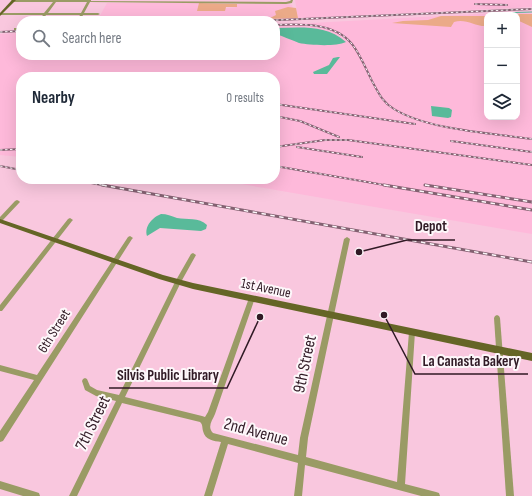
<!DOCTYPE html>
<html lang="en">
<head>
<meta charset="utf-8">
<style>
  :root { --surface:#fff; --page:#f6f6f7; --text:#1f2937; --muted:#747a83; --line:#e0e1e3 }
  body { margin:0; font-family:"Sofia Sans Condensed",sans-serif; background:var(--page); color:var(--text) }
  .controls { position:absolute; right:12px; top:12px; display:grid; overflow:hidden; border-radius:8px; box-shadow:0 4px 16px #0002 }
  .controls button { width:36px; height:36px; display:grid; place-items:center; padding:0; border:0; border-bottom:1px solid var(--line); background:var(--surface); color:var(--text); font:20px sans-serif }
  .list { margin:0; padding:0; list-style:none }
  h2 { display:flex; justify-content:space-between; align-items:center; height:52px; margin:0; padding:0 16px; font-size:17px }
  h2 small { font-size:13px; font-weight:400; color:var(--muted) }
  .icon { flex:none; width:22px; height:22px; fill:none; stroke:currentColor; stroke-width:2; stroke-linecap:round; stroke-linejoin:round }
  .map { position:relative; flex:none; width:532px; height:496px; overflow:hidden }
  .search { position:absolute; background:var(--surface); box-shadow:0 4px 16px #0002; left:16px; top:16px; width:264px; height:44px; display:flex; align-items:center; gap:10px; box-sizing:border-box; padding:0 14px; border-radius:16px; color:var(--muted); font-size:15px }
  .panel { position:absolute; background:var(--surface); box-shadow:0 4px 16px #0002; left:16px; top:72px; width:264px; height:112px; border-radius:16px }
  .map>svg:first-child { display:block }
  .built { fill:#feb9da; fill-rule:evenodd }
  .green { fill:#ebaa88 }
  .water { fill:#59ba9a }
  .lines { fill:none; stroke-linecap:round; stroke-linejoin:round }
  .stream { stroke:#59ba9a; stroke-width:1 }
  .minor { fill:#9a9b65; fill-rule:evenodd }
  .major { fill:#656526; fill-rule:evenodd }
  .rail-far1-casing { stroke:#836171; stroke-width:2 }
  .rail-casing { stroke:#836171; stroke-width:3 }
  .rail-far1 { stroke:#fdf7fa; stroke-width:1; stroke-dasharray:2.5; stroke-linecap:butt }
  .rail { stroke:#fdf7fa; stroke-width:1.5; stroke-dasharray:4.5; stroke-linecap:butt }
  .labels { text-anchor:middle; dominant-baseline:central; stroke-width:4; stroke-linejoin:round; paint-order:stroke }
  .street-label { font-size:14px; fill:#301a25; stroke:#fdf7fa }
  .near-street-label { font-size:17px; fill:#301a25; stroke:#fdf7fa }
  .leader { fill:none; stroke:#301a25; stroke-width:1.5 }
  .callout-dot { fill:#301a25; stroke:#fdf7fa; stroke-width:1.5 }
  .callout-label { font-size:15px; text-anchor:middle; font-weight:bold; fill:#301a25; stroke:#fdf7fa; stroke-width:4; stroke-linejoin:round; paint-order:stroke }
</style>
</head>
<body>
<div class="map">
<svg width="532" height="496" viewBox="0 0 532 496">
  <rect width="100%" height="100%" fill="#f9c7de"/>
  <g class="built">
    <polygon points="295,0 532,0 532,7 298,18"/>
    <polygon points="107,3 199,3 198,11 237,7 237,4 286,4 292,5 295,18 231,21 97,21"/>
    <path d="M532,11V234L212,179H275V77H21V157L0,155V34L21,33V55H275V25ZM487,15H517V117H487Z"/>
  </g>
  <g class="green">
    <polygon points="199,3 237,4 237,7 226,7 225,11 197,11"/>
    <polygon points="288,7 296,8 298,18 268,19 276,15 275,11"/>
    <polygon points="512,14 532,14 532,27 517,20 517,15 506,15"/>
    <path d="M487,15V26C475,27 466,18 454,22L451,27L392,23L403,21L428,20L441,16L491,15H492Z"/>
  </g>
  <g class="water">
    <path d="M275,28C300,28 325,24 346,42C335,47 310,45 299,43C291,40 283,36 275,34Z"/>
    <polygon points="338,57 340,57 327,74 314,74 313,72 329,65 333,58"/>
    <polygon points="431,106 449,108 452,110 451,117 448,118 432,116"/>
    <path d="M161,214C167,214 171,216 177,218C187,220 199,217 207,225L206,229L201,231L160,228L147,236C144,226 153,217 161,214Z"/>
  </g>
  <g class="lines">
    <polyline class="stream" points="493,15 501,13 532,12"/>
    <g class="minor">
      <path d="M12,0H91V1L286,2L290,1L291,0H293L292,3L286,4L90,2L84,13H98L100,14L98,15H83L80,21H76L80,15H46L42,21H38L43,15H0V13H44L53,2H11V1ZM56,2H87L81,13H48Z"/>
      <polygon points="15,28 21,28 21,30 14,30 14,28"/>
      <polygon points="17,200 19,201 20,202 19,203 2,221 0,222 0,217 15,201"/>
      <polygon points="70,218 73,220 72,221 2,311 0,311 0,305 68,219"/>
      <polygon points="130,236 133,238 132,239 3,441 0,442 0,431 34,380 0,371 0,365 37,375 128,237"/>
      <path d="M347,237L350,239L308,438L306,457L397,482L409,332L410,330L412,329L414,330L415,332L405,484L436,492L439,493L440,496H421L305,465L302,496H294L298,463L228,444L212,496H204L221,442C214,441 205,440 203,431C202,427 203,425 200,422L122,403L77,496H69L116,401L96,396L85,390L82,381L83,379L85,378L87,379L90,386L97,390L119,395L175,282L191,254L193,253L196,255L181,282L125,397L202,416L205,417L208,412L249,298L250,296H254L255,298L215,414C212,421 207,427 213,433L298,455L300,438L344,239Z"/>
      <polygon points="497,315 499,316 500,318 514,496 506,496 494,318 495,316"/>
      <polygon points="0,481 36,492 39,493 40,496 23,496 0,489"/>
    </g>
    <g class="major">
      <polygon points="12,0 16,0 0,16 0,13"/>
      <polygon points="0,219 163,275 193,283 532,353 532,361 193,289 159,279 0,223"/>
    </g>
    <defs>
      <g id="rail-far1">
        <polyline points="475,4 507,5"/>
        <polyline points="256,21 532,9"/>
        <path d="M275,25C300,24 334,22 352,44C360,54 366,69 372,81C378,92 382,102 394,109C428,130 491,133 532,139"/>
        <polyline points="0,32 21,31"/>
        <polyline points="275,104 415,124"/>
        <polyline points="275,116 300,121 339,137"/>
        <polyline points="451,141 532,152"/>
        <polyline points="275,147 325,140 348,140 532,165"/>
        <polyline points="297,147 362,157"/>
        <polyline points="0,150 21,149"/>
        <polyline points="0,166 21,170"/>
        <polyline points="275,166 390,186"/>
        <polyline points="70,179 107,186"/>
        <polyline points="425,185 429,186"/>
      </g>
      <g id="rail">
        <polyline points="102,185 532,262"/>
        <polyline points="384,185 532,210"/>
        <polyline points="425,185 532,202"/>
      </g>
    </defs>
    <use href="#rail-far1" class="rail-far1-casing"/>
    <use href="#rail" class="rail-casing"/>
    <use href="#rail-far1" class="rail-far1"/>
    <use href="#rail" class="rail"/>
  </g>
  <g class="labels">
    <g class="street-label">
      <text transform="translate(266 288) rotate(12)">1st Avenue</text>
      <text transform="translate(54 331) rotate(-58)">6th Street</text>
    </g>
    <g class="near-street-label">
      <text transform="translate(305 364) rotate(-78)">9th Street</text>
      <text transform="translate(93 423) rotate(-64)">7th Street</text>
      <text transform="translate(256 432) rotate(15)">2nd Avenue</text>
    </g>
  </g>
  <path class="leader" d="M359 252L407 240H455M384 315L415 374H528M260 317L227 388H109"/>
  <g class="callout-dot">
    <circle cx="359" cy="252" r="4"/>
    <circle cx="384" cy="315" r="4"/>
    <circle cx="260" cy="317" r="4"/>
  </g>
  <g class="callout-label">
    <text x="431" y="231">Depot</text>
    <text x="471" y="366">La Canasta Bakery</text>
    <text x="168" y="380">Silvis Public Library</text>
  </g>
</svg>
<div class="controls">
<button>+</button>
<button>−</button>
<button><svg class="icon" aria-label="layers" viewBox="0 0 24 24"><path d="M12 4l9 5-9 5-9-5zM3 14l9 5 9-5"/></svg></button>
</div>
<div class="search"><svg class="icon" aria-label="search" viewBox="0 0 24 24"><circle cx="10" cy="10" r="6"/><path d="M15 15l6 6"/></svg>Search here</div>
<section class="panel">
<h2>Nearby<small>0 results</small></h2>
<ul class="list">
</ul>
</section>
</div>
</body>
</html>
